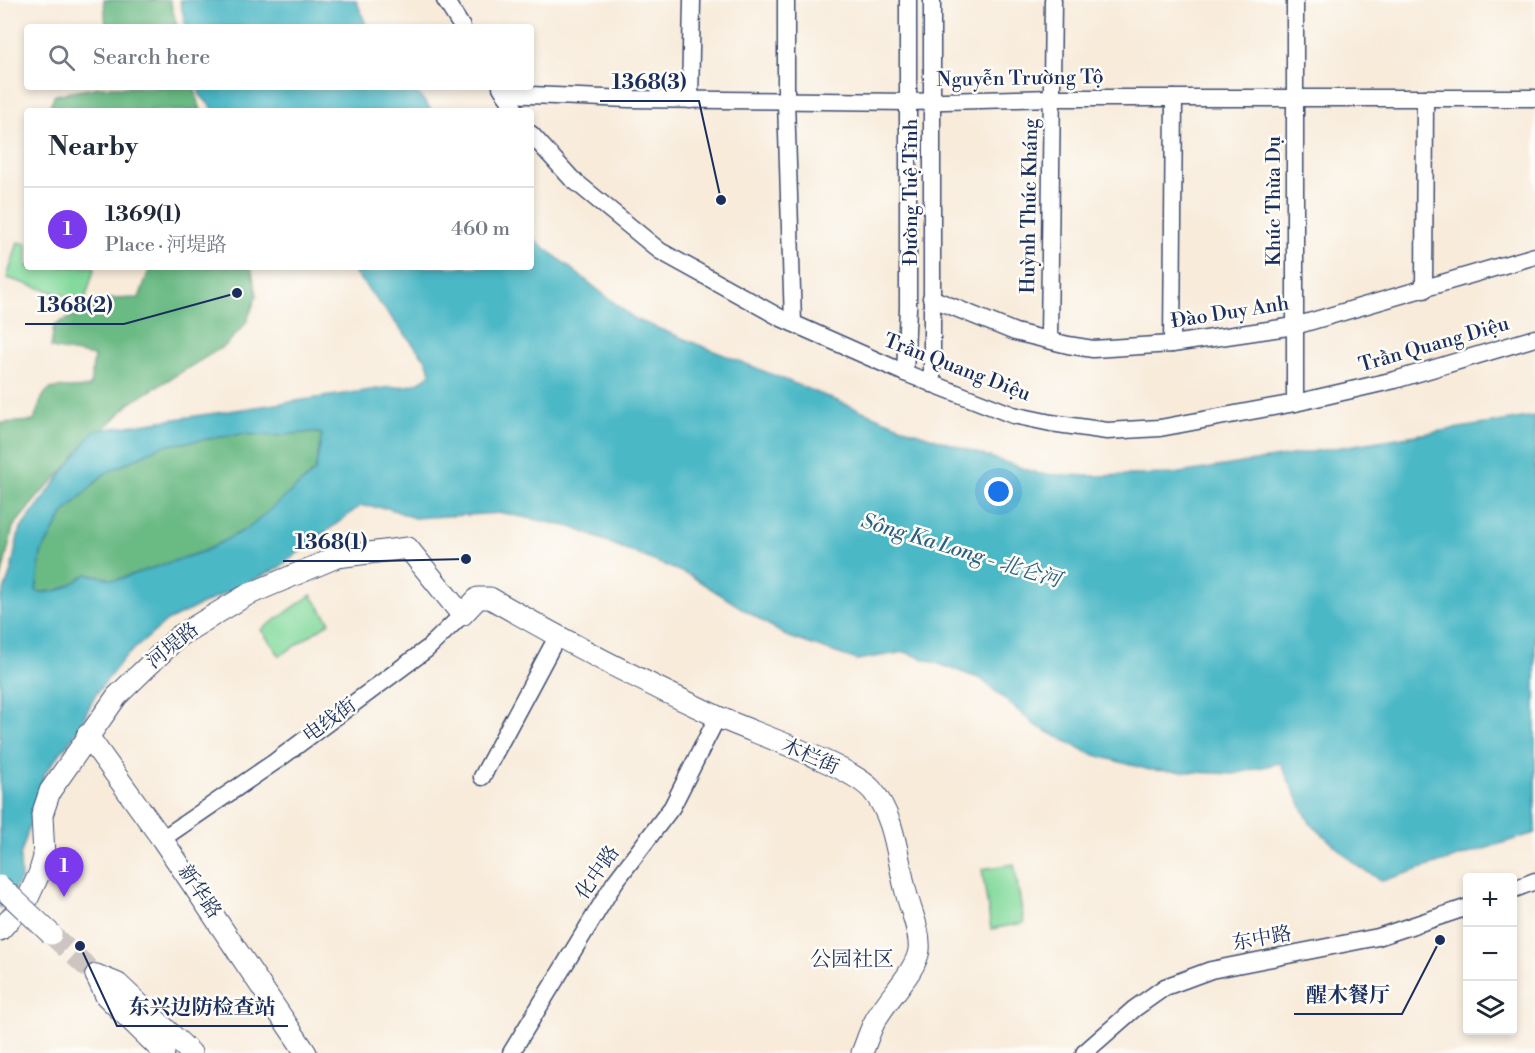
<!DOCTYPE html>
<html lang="en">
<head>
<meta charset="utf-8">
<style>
  :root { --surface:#fff; --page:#f2f2f3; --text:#1f2937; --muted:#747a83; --line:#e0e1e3; --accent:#7c3aed }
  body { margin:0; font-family:"Libre Bodoni","Noto Serif SC",serif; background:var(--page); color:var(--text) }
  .controls { position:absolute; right:18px; bottom:18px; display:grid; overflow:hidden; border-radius:6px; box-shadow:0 3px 9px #0003 }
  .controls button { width:54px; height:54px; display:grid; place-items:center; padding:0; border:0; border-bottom:2px solid var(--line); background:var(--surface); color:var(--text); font:30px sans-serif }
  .you { position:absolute; left:999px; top:492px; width:21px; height:21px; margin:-15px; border:4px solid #fff; border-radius:50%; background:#1a73e8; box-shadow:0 0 0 9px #1a73e833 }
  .badge { display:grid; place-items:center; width:39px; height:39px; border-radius:50%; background:var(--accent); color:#fff; font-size:20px; font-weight:700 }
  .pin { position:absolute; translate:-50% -50px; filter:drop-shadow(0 2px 3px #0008) }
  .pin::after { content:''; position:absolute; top:32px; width:21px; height:18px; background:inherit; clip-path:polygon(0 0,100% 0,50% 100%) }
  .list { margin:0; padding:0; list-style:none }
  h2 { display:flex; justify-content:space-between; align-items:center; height:78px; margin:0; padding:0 24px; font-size:26px }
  h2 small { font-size:20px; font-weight:400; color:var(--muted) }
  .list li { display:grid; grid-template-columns:39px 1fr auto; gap:18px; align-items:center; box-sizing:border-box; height:84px; padding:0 24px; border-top:2px solid var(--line) }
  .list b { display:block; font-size:22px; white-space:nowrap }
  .list p { margin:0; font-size:20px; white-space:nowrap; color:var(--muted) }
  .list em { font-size:20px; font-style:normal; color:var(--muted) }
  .icon { flex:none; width:33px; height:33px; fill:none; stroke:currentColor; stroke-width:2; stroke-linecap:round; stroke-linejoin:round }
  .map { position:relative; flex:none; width:1535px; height:1053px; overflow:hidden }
  .search { position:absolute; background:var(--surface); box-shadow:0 3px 9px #0003; left:24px; top:24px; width:510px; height:66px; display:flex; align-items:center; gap:15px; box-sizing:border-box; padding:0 21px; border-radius:6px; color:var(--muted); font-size:22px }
  .panel { position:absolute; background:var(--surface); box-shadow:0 3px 9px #0003; left:24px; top:108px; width:510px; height:162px; border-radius:6px }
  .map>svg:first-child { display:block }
  .green { fill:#84da9d; stroke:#50847e; stroke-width:1.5 }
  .forest { fill:#6bba84; stroke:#437471; stroke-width:1.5 }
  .water { fill:#4bb8c6; stroke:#337492; stroke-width:1.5; fill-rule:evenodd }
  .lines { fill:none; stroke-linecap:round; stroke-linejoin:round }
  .tertiary-tunnel { stroke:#ccc5c1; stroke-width:21; stroke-dasharray:21 10; stroke-linecap:butt }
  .minor-casing { stroke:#3c4b71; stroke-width:19 }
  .tertiary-casing { stroke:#3c4b71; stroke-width:23 }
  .minor { stroke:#fff; stroke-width:16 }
  .tertiary { stroke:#fff; stroke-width:21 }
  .tertiary-bridge-casing { stroke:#3c4b71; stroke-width:23; stroke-linecap:butt }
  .tertiary-bridge { stroke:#fff; stroke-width:21 }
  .labels { text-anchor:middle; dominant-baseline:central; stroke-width:5; stroke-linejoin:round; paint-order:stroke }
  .street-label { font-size:20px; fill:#1b2f5e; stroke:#fdfcf7 }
  .water-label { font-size:21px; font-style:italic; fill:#2c5f82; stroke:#fdfcf7 }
  .neighbourhood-label { font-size:21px; fill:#1b2f5e; stroke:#fdfcf7 }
  .leader { fill:none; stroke:#1b2f5e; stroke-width:2 }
  .callout-dot { fill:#1b2f5e; stroke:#fdfcf7; stroke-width:2 }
  .callout-label { font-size:21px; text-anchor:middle; font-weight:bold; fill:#1b2f5e; stroke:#fdfcf7; stroke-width:5; stroke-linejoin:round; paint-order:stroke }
</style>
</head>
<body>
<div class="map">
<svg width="1535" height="1053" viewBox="0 0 1535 1053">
  <rect width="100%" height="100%" fill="#fdfcf7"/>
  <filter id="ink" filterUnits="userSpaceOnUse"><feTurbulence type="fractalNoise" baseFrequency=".0167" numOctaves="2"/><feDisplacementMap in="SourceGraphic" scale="12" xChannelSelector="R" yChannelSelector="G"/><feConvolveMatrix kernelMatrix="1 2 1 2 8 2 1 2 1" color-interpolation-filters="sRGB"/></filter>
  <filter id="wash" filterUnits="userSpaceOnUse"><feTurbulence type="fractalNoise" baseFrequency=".008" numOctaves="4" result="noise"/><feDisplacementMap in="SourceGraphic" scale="24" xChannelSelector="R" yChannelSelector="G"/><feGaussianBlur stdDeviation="1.35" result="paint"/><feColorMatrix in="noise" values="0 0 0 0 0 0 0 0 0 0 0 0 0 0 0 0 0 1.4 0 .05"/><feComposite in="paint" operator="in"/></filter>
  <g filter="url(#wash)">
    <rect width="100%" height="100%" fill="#f8ebda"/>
    <g class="green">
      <polygon points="18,242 27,244 27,267 95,267 84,302 7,278"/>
      <polygon points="311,595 330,622 280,656 261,630"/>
      <polygon points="1014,864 1024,923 991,929 982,869"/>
    </g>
    <g class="forest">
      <polygon points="104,0 170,0 177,27 106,27"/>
      <polygon points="100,87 194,87 201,111 47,111 55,95"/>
      <path d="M150,267H251L257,295L246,323L226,345L130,403L41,493L13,527L0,583V423L34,421C47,376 49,391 90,387L94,356L51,348L54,325L110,299L139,298Z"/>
      <path d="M312,432L322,434L315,471L250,527L205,551L116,580L87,574C71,585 56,595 36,591L41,553L64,513L104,474L162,446L241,434L276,436Z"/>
    </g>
    <g class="water">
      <polygon points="180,0 356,0 367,27 186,27"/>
      <polygon points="198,87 413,87 432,111 215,111 200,95"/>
      <path d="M531,237L635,319L912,431L1040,474L1091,476L1173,474L1535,416V833L1382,881L1356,865L1310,823L1280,763L1234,774L1150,770L1091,754L1035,725L981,679L905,652L857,660L786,636L691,576L571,527L503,513L414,518L388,508L360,506L278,568L167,621L124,658L96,694L76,733L45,773L20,857L21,880L0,908V601L11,571L19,531L94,431L391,387C408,387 419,385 431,373L426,360L350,267H531ZM312,432L322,434L315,471L250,527L205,551L116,580L87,574C71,585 55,596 36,591L41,553L64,513L104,474L162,446L241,434L276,436Z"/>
    </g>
  </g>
  <g filter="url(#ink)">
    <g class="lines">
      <polyline class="tertiary-tunnel" points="51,934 96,975"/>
      <defs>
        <g id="minor">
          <polyline points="445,0 462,27"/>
          <polyline points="786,0 786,101 793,323"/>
          <polyline points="932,0 932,384"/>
          <polyline points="501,87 516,111"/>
          <polyline points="505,94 629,99 909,102 1052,98 1535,98"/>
          <polyline points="690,100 692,0"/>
          <polyline points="531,134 571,178 660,251 781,318 905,373 1013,415 1051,423 1107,431 1160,428 1295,403 1395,380 1535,338"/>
          <polyline points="1424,290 1425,98"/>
          <polyline points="931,298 1015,332 1068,345 1093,349 1172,344 1295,326 1535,256"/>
          <polyline points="1049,340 1053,0"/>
          <polyline points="1172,344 1174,98"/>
          <polyline points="905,373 908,308 908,0"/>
          <polyline points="1295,403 1295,0"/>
          <polyline points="482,777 557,637"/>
          <polyline points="162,839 276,761 427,649 462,615"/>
          <polyline points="1512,890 1535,881"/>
          <polyline points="511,1053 615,882 672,807 718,716"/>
          <polyline points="1084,1053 1134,1009 1165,987 1211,970 1378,937 1468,907"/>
        </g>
        <g id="tertiary">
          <polyline points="87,735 162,839 306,1053"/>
          <path d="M0,930L27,900L39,874L44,857L42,815L50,791L117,696L179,636L247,595L337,557L408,548L462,615L478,598H490C564,641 639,680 716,716C751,732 850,765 872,790C895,817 897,856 905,888C909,907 921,931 919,950C916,972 884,1002 874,1023C869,1033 866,1043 862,1053"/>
          <polyline points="96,975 118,984 191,1053"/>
          <polyline points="96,975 106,996 164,1053"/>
        </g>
      </defs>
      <use href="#minor" class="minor-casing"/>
      <use href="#tertiary" class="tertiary-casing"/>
      <use href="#minor" class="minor"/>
      <use href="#tertiary" class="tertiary"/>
      <defs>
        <polyline id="tertiary-bridge" points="0,886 51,934"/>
      </defs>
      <use href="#tertiary-bridge" class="tertiary-bridge-casing"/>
      <use href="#tertiary-bridge" class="tertiary-bridge"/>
    </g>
  </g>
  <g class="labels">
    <g class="street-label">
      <text transform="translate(1020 79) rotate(-1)">Nguyễn Trường Tộ</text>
      <text transform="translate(911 192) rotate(-90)">Đường Tuệ Tĩnh</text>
      <text transform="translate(1274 201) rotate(-90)">Khúc Thừa Dụ</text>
      <text transform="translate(1030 206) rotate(-89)">Huỳnh Thúc Kháng</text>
      <text transform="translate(1230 313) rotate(-9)">Đào Duy Anh</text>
      <text transform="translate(1434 345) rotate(-16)">Trần Quang Diệu</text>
      <text transform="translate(957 368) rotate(21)">Trần Quang Diệu</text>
      <text transform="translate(173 646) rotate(-39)">河堤路</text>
      <text transform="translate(330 721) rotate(-36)">电线街</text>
      <text transform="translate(810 757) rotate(24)">木栏街</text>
      <text transform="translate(598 873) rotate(-55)">化中路</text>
      <text transform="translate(199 892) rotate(56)">新华路</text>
      <text transform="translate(1262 939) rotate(-10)">东中路</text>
    </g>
    <g class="water-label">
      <text transform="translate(961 551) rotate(17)">Sông Ka Long - 北仑河</text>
    </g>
    <g class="neighbourhood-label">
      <text x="852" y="960">公园社区</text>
    </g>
  </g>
  <path class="leader" d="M721 200L699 101H600M237 293L124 324H25M466 559L379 561H283M1440 940L1402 1014H1294M80 946L117 1026H288"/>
  <g class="callout-dot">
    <circle cx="721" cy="200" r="6"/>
    <circle cx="237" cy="293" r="6"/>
    <circle cx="466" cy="559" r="6"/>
    <circle cx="1440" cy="940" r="6"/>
    <circle cx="80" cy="946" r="6"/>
  </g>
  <g class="callout-label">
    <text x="649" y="89">1368(3)</text>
    <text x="75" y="312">1368(2)</text>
    <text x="331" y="549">1368(1)</text>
    <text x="1348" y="1002">醒木餐厅</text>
    <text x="202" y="1014">东兴边防检查站</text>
  </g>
</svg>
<div class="controls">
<button>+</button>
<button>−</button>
<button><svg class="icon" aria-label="layers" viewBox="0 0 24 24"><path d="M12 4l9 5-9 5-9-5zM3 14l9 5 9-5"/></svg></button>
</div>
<div class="you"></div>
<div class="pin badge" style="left:64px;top:897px">1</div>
<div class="search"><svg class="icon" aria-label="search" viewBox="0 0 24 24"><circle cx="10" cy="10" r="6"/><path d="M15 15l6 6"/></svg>Search here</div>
<section class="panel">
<h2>Nearby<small></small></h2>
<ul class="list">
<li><span class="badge">1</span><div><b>1369(1)</b><p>Place · 河堤路</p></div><em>460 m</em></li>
</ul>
</section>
</div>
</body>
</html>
